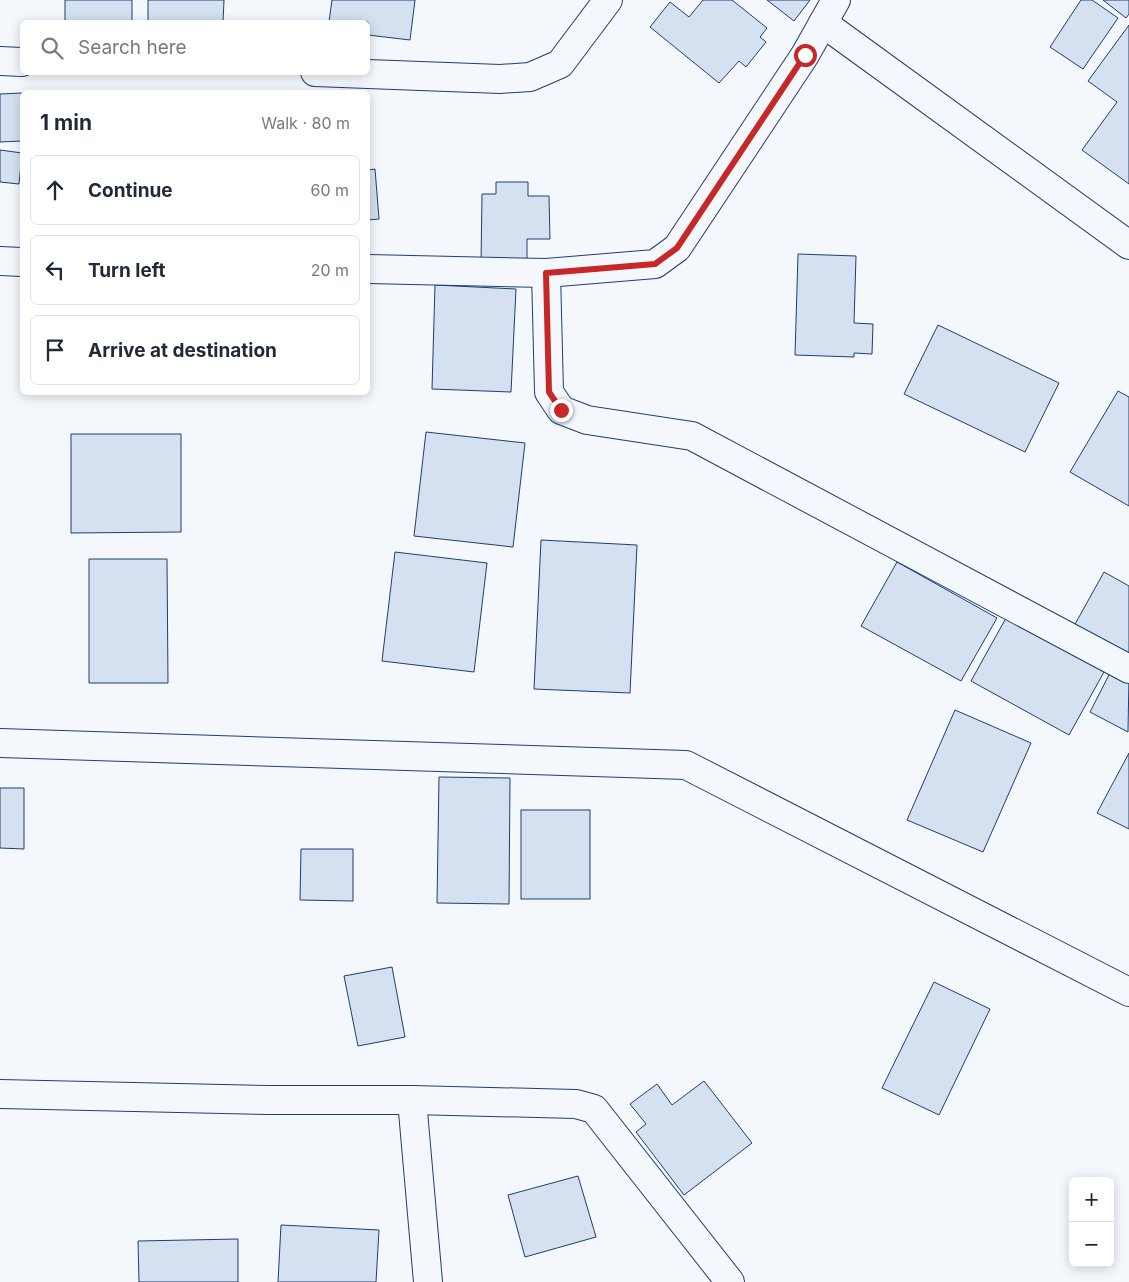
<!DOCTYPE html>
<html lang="en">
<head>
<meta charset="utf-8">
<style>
  :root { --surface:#fff; --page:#f2f2f3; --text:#1f2937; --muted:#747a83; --line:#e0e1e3 }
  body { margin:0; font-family:Inter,sans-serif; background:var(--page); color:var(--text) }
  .controls { position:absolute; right:15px; bottom:15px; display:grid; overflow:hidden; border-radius:8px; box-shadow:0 2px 12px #0003 }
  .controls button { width:45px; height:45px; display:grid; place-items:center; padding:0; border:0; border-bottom:1px solid var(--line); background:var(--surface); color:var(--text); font:25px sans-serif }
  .stop { position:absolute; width:15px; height:15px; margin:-11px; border:4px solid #c62828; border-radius:50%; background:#fff }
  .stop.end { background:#c62828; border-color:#fff; box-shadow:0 1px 5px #0008 }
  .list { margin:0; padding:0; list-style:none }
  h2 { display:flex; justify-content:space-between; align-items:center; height:65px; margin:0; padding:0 20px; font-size:21px }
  h2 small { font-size:16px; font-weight:400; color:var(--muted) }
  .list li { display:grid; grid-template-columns:32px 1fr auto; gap:15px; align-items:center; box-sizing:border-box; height:70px; margin:0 10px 10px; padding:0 10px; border:1px solid var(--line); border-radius:8px }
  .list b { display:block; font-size:19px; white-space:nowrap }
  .list em { font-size:16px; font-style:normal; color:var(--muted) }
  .icon { flex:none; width:28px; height:28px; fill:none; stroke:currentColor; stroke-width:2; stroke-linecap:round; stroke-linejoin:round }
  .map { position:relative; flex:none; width:1129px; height:1282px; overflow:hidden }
  .search { position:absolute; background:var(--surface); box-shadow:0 2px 12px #0003; left:20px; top:20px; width:350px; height:55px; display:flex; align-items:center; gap:12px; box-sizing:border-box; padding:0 18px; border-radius:8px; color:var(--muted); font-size:19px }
  .panel { position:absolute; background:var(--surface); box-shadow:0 2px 12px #0003; left:20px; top:90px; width:350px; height:305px; border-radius:8px }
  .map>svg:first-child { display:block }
  .building { fill:#d5e0f0; stroke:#1d3f73 }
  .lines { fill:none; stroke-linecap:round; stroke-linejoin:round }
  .minor-casing { stroke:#1d3f73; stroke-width:30 }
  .minor { stroke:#f4f7fb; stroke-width:28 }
  .route { stroke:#c62828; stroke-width:6 }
</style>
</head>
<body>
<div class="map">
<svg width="1129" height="1282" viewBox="0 0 1129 1282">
  <rect width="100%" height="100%" fill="#f4f7fb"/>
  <g class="building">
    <rect x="65" y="0" width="67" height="22"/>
    <polygon points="148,0 224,0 223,22 148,22"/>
    <polygon points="332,0 415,0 410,40 368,35 368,22 329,22"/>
    <polygon points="703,0 732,0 767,28 760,37 766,42 746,67 739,61 719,83 650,27 670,2 689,17"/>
    <polygon points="767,0 810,0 794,21"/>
    <polygon points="1081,0 1092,0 1118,18 1083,69 1050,47"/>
    <polygon points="1103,0 1129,0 1129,14 1126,18"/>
    <polygon points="1129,25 1129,184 1082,150 1117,102 1088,81"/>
    <polygon points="22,93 22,141 0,142 0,94"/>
    <polygon points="0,150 22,153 19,184 0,182"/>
    <polygon points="375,169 379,219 368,220 368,170"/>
    <polygon points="496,182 528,182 528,196 549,196 550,239 527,239 527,264 481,264 482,194 496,194"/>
    <polygon points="798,254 856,256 854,323 873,324 872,354 854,353 854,357 795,355"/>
    <polygon points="435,285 516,289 511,392 432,389"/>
    <polygon points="938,325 1059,383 1025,452 904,394"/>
    <polygon points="1118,391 1129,397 1129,506 1070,472"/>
    <polygon points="426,432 525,443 513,547 414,536"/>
    <polygon points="71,434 181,434 181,532 71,533"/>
    <polygon points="541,540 637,545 630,693 534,689"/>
    <polygon points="395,552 487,563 474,672 382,661"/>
    <polygon points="89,559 167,559 168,683 89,683"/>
    <polygon points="897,562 997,618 961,681 861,626"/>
    <polygon points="1104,572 1129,586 1129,668 1069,635"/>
    <polygon points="1006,618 1104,672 1069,735 971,681"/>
    <polygon points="1113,667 1129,675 1128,732 1090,712"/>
    <polygon points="955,710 1031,743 983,852 907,820"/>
    <polygon points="1129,753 1129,829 1097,813"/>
    <polygon points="439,777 510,778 509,904 437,903"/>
    <polygon points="0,788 24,788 24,849 0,848"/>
    <rect x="521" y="810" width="69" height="89"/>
    <polygon points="301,849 353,849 353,901 300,900"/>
    <polygon points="392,967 405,1037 358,1046 344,976"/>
    <polygon points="934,982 990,1009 939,1115 882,1088"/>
    <polygon points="704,1081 752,1143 684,1195 636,1132 646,1124 630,1104 657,1084 672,1105"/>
    <polygon points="578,1176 596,1237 525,1257 508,1195"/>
    <polygon points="281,1225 379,1230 376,1282 278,1282"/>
    <polygon points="238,1239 238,1282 139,1282 138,1241"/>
  </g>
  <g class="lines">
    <defs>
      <g id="minor">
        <polyline points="823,23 1129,245"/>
        <polyline points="0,61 22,62"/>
        <polyline points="315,72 500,79 530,77 560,64 608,0"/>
        <polyline points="0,261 22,262"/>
        <polyline points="368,269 546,273 655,264 677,248 805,55 836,0"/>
        <polyline points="546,273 549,392 561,410 587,420 692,436 1129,669"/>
        <polyline points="0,743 686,765 1129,992"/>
        <polyline points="0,1094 269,1100 412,1100 576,1104 594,1109 730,1282"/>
        <polyline points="412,1100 428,1282"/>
      </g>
    </defs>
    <use href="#minor" class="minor-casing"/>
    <use href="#minor" class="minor"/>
  </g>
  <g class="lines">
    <polyline class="route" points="561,410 549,392 546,273 655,264 677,248 805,55"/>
  </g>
</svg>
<div class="controls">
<button>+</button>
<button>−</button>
</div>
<div class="stop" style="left:805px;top:55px"></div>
<div class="stop end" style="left:561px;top:410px"></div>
<div class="search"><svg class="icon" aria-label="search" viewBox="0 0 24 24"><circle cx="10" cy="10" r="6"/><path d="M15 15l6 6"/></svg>Search here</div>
<section class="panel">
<h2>1 min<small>Walk · 80 m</small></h2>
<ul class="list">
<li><svg class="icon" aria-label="ahead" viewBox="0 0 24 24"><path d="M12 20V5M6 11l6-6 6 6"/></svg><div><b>Continue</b></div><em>60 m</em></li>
<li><svg class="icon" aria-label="left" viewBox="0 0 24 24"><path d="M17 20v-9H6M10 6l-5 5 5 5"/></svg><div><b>Turn left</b></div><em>20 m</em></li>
<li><svg class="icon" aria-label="arrive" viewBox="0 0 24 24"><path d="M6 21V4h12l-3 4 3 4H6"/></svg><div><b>Arrive at destination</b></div></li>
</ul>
</section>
</div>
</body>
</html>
